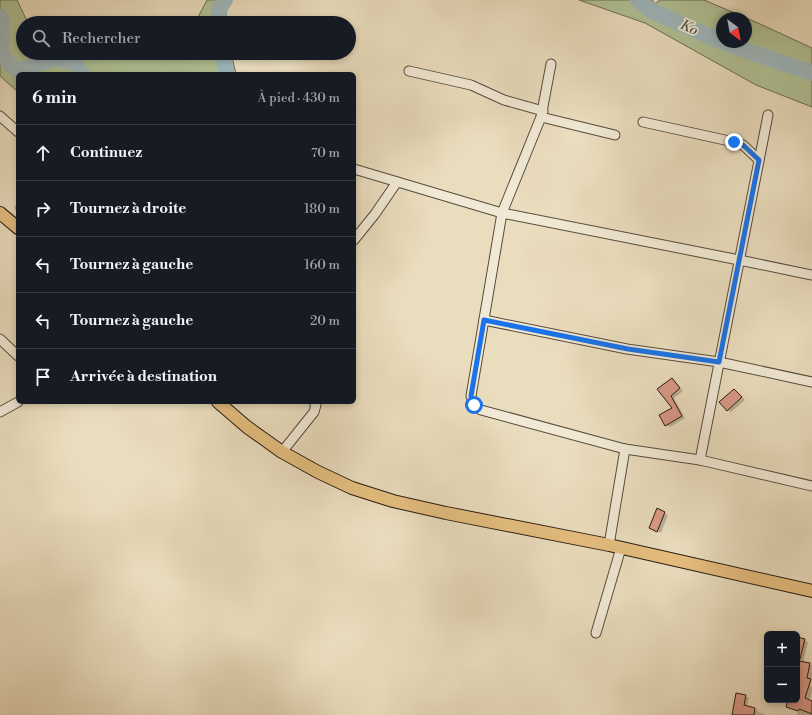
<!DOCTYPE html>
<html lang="fr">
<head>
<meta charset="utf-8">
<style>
  :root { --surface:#171b24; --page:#20242c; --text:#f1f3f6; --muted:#9ea1a6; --line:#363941 }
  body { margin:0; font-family:"Libre Bodoni",serif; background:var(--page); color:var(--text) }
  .controls { position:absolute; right:12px; bottom:12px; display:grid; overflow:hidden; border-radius:6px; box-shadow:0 2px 6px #0003 }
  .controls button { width:36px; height:36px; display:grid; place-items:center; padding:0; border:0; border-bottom:1px solid var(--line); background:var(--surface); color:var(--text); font:20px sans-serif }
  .compass { position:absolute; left:716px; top:12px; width:36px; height:36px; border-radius:50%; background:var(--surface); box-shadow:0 2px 6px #0003; rotate:148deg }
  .stop { position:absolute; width:12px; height:12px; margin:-9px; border:3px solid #1a73e8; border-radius:50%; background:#fff }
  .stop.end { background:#1a73e8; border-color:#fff; box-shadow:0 1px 4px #0008 }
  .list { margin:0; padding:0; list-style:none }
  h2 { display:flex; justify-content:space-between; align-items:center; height:52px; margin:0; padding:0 16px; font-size:17px }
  h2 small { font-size:13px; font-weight:400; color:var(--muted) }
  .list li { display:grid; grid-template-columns:26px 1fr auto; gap:12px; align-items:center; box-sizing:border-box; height:56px; padding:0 16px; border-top:1px solid var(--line) }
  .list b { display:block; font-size:15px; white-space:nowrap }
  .list em { font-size:13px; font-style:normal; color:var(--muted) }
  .icon { flex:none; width:22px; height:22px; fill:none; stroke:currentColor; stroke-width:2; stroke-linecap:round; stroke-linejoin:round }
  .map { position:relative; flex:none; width:812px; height:715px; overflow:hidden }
  .search { position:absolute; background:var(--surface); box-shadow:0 2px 6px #0003; left:16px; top:16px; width:340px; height:44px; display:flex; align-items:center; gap:10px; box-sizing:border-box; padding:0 14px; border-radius:22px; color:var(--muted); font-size:15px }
  .panel { position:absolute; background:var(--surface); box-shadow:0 2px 6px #0003; left:16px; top:72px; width:340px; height:332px; border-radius:6px }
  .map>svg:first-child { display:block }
  .green { fill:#b1c296; stroke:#6c6e54; fill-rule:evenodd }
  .shadow { fill:#0003 }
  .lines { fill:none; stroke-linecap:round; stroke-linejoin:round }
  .river { stroke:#9eb8bd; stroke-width:16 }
  .building { fill:#db9a88; stroke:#261a13 }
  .minor-casing { stroke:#574b3e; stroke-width:11 }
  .major-casing { stroke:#261a13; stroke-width:14 }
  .minor { stroke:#f1e9d5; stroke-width:9 }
  .major { stroke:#e5be7f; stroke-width:12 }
  .route { stroke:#1a73e8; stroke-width:5 }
  .labels { text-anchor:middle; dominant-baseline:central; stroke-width:3.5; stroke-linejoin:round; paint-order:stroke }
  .water-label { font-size:14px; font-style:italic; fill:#50514e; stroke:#f1e9d5 }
</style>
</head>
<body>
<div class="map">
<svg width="812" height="715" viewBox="0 0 812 715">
  <rect width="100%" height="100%" fill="#eaddbe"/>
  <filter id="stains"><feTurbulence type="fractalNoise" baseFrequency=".005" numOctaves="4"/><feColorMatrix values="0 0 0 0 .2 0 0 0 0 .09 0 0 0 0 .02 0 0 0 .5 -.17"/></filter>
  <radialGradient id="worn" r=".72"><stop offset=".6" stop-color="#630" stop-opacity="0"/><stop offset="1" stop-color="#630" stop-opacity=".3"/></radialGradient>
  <g class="green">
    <polygon points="0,0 17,0 26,19 33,23 23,23 23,53 94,53 97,54 145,57 152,53 231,53 236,74 18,74 18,92 0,76"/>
    <polygon points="207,0 220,0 225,23 195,23"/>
    <path d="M579,0H652L655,4L660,0H704L758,23L812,48V107L756,85L645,23ZM722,18H746V42H722Z"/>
  </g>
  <g class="shadow">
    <polygon points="18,202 18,211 14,208"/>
    <polygon points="672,379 675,381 683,391 674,398 685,418 670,427 666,425 673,408 658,389"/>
    <polygon points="734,390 737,392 745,400 731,412 727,410"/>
    <polygon points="657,510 668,515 661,533 654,530"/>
    <polygon points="797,638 804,640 808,642 803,663 809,664 812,665 812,674 810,686 812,687 812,690 809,701 812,703 812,715 797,715 798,711 787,707 789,700 797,700 797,675 798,669 797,669"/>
    <polygon points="745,696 749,698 747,707 755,709 758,711 758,712 766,715 733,715"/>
  </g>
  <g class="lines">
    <g class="river">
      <polyline points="638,0 652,11 727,44 812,73"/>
      <polyline points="0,17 2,19 1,55 18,71 56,58 75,63 82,74"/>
      <polyline points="218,23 220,7 225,0"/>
      <polyline points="222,53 227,74"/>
    </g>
  </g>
  <g class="building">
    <polygon points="672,378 680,388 671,396 682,416 665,426 659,415 672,408 657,389"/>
    <polygon points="734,389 742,397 727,411 719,402"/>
    <polygon points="657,508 665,512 657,532 649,528"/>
    <polygon points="797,637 805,639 800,659 797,659"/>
    <polygon points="799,661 810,663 807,678 811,679 805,698 812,701 812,714 799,709 798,711 786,707 788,700 797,700 797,671"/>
    <polygon points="736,693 746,695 744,705 755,708 754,715 732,715"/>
  </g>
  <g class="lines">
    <defs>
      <g id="minor">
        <polyline points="551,64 541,117 502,213 471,396 474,405 481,410 625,449 700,460 812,486"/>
        <polyline points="409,71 471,85 504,100 543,111"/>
        <polyline points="0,116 18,132"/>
        <polyline points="541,117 615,135"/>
        <polyline points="643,122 734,142 743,145 759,160"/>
        <polyline points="354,169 502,213 739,260 812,275"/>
        <polyline points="354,240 375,214 397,182"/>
        <polyline points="484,320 627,349 719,362 812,382"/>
        <polyline points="0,339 18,356"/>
        <polyline points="0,412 18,402"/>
        <polyline points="282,452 314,412 316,405 314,402"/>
        <polyline points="700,460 768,115"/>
        <polyline points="609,545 625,449"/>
        <polyline points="596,633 621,548"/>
      </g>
      <g id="major">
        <polyline points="0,213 18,228"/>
        <polyline points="218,402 247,427 282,452 318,472 352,488 393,501 446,513 609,545 812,591"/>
      </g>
    </defs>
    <use href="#minor" class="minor-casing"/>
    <use href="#major" class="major-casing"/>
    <use href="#minor" class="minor"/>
    <use href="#major" class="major"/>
  </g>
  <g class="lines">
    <polyline class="route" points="474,405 471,396 484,320 628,349 719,362 759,160 743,145 734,142"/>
  </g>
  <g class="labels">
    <g class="water-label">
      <text transform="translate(689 28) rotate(24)">Ko</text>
    </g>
  </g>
  <rect width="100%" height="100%" filter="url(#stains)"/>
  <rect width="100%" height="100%" fill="url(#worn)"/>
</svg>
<div class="controls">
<button>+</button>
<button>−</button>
</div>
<svg class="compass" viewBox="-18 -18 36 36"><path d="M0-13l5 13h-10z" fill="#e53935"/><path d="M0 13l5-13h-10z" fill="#9ea1a6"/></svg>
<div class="stop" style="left:474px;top:405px"></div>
<div class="stop end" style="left:734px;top:142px"></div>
<div class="search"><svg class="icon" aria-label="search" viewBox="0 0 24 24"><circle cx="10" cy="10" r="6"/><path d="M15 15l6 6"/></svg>Rechercher</div>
<section class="panel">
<h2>6 min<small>À pied · 430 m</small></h2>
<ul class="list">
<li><svg class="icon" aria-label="ahead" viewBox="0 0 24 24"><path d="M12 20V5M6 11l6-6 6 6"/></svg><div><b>Continuez</b></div><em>70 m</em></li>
<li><svg class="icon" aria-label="right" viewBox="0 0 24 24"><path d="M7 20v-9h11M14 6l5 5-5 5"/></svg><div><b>Tournez à droite</b></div><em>180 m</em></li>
<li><svg class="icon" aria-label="left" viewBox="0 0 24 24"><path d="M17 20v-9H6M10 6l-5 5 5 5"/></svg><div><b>Tournez à gauche</b></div><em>160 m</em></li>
<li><svg class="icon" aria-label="left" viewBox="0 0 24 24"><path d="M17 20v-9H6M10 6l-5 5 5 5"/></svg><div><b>Tournez à gauche</b></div><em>20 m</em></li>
<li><svg class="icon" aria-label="arrive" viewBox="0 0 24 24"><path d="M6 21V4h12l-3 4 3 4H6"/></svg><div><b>Arrivée à destination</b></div></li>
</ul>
</section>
</div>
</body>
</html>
